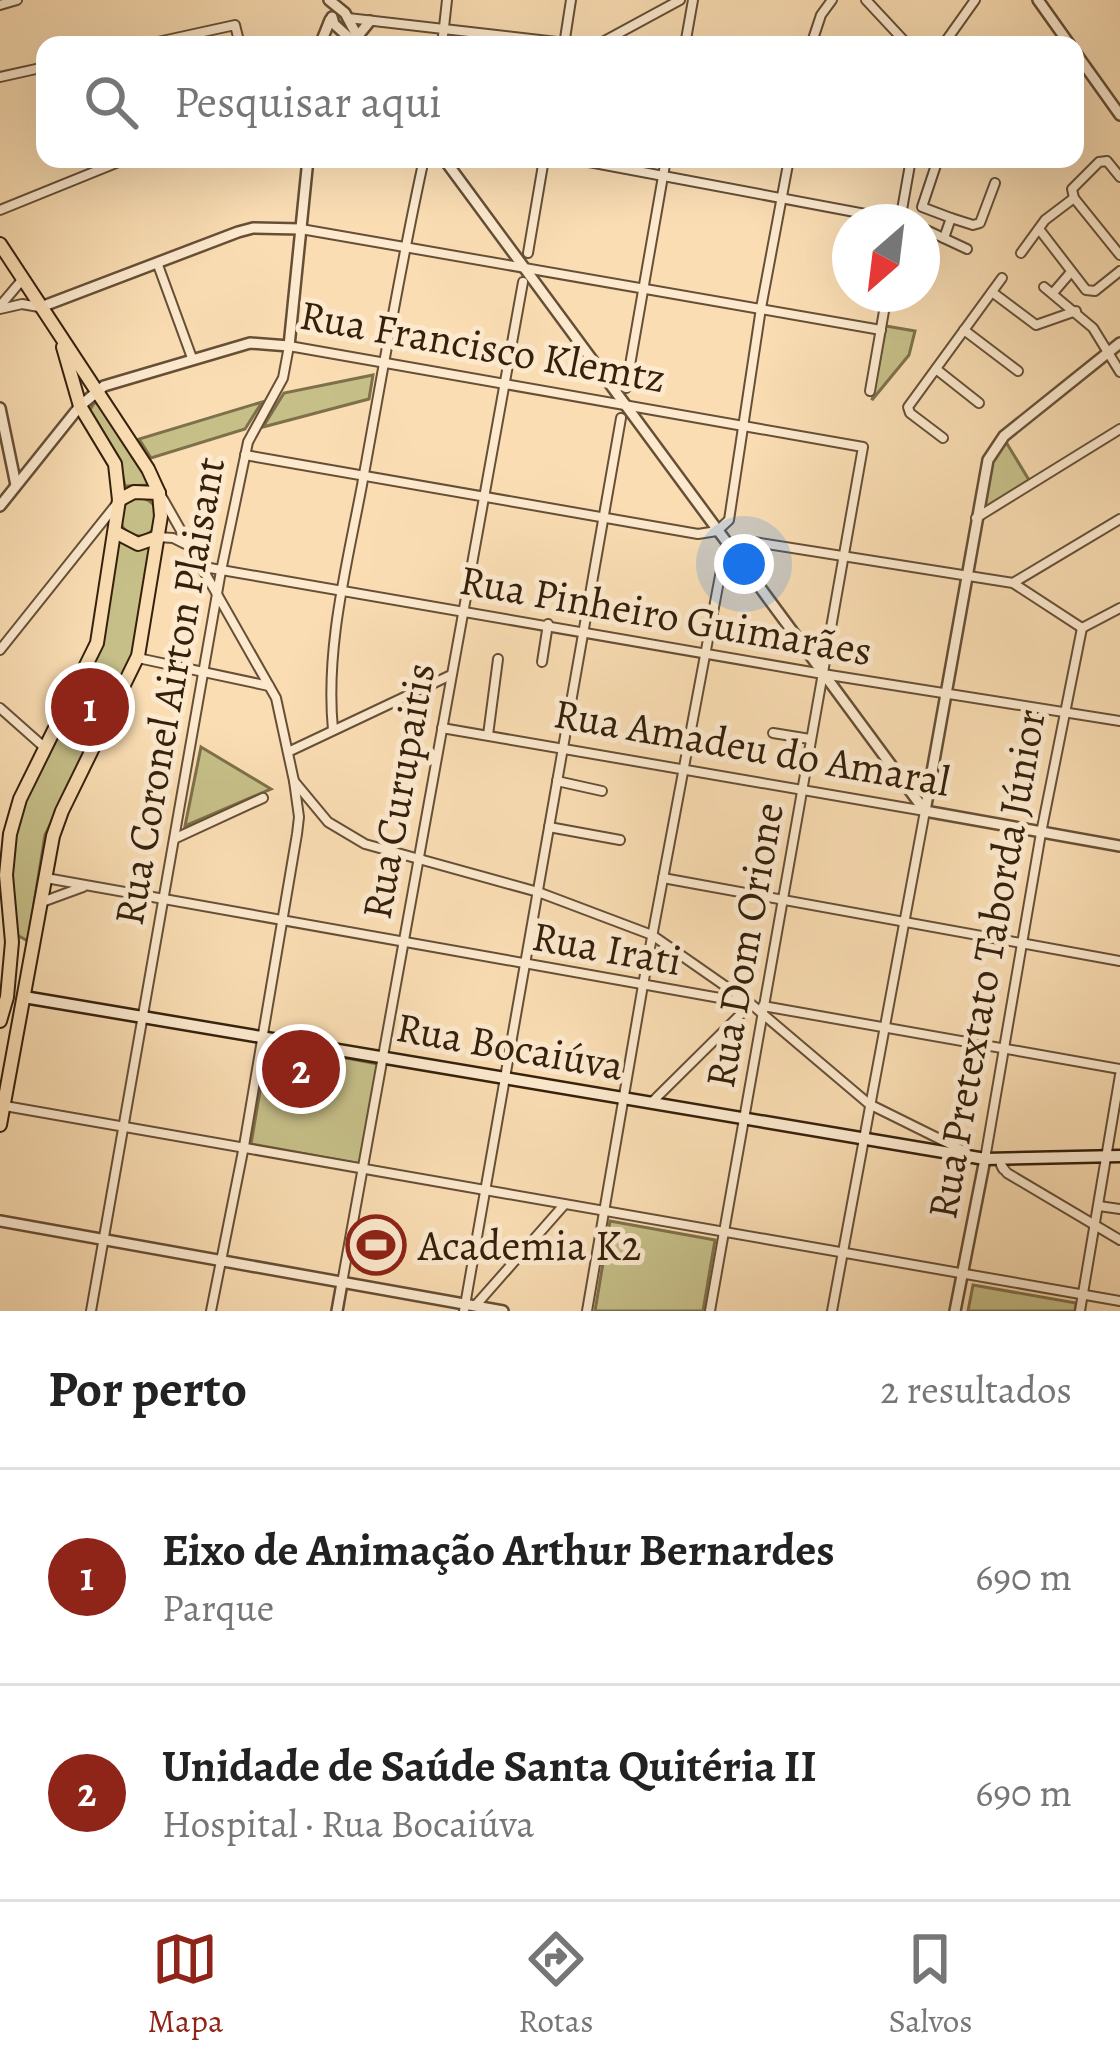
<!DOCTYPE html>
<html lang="pt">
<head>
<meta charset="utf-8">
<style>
  :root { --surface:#fff; --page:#f6f6f6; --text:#222; --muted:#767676; --line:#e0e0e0; --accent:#8f2418 }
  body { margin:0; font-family:Alegreya,serif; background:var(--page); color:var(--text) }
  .compass { position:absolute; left:832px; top:204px; width:108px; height:108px; border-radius:50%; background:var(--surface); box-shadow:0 12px 48px #0002; rotate:208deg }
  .you { position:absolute; left:744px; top:564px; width:42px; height:42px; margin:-30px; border:9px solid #fff; border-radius:50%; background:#1a73e8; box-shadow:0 0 0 18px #1a73e833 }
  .badge { display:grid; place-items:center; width:78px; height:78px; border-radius:50%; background:var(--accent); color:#fff; font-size:39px; font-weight:700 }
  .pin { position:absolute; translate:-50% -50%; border:6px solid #fff; box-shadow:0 3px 12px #0006 }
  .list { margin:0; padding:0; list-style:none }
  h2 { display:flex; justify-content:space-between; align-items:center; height:156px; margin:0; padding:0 48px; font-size:51px }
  h2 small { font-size:39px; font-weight:400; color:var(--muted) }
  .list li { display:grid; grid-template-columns:78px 1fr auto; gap:36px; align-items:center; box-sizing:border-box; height:216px; padding:0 48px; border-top:3px solid var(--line) }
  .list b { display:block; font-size:45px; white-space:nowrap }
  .list p { margin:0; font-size:39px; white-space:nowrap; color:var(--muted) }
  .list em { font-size:39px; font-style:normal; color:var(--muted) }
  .icon { flex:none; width:66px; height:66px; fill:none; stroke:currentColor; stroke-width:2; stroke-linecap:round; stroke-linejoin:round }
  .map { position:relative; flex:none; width:1120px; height:1311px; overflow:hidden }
  .search { position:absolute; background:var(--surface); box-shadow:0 12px 48px #0002; left:36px; right:36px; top:36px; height:132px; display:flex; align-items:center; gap:30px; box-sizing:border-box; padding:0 42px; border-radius:24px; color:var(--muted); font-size:45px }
  .sheet { height:588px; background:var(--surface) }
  nav { display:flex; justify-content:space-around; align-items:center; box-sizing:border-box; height:168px; border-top:3px solid var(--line); background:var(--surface); font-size:33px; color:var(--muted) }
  nav a { display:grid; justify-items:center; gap:6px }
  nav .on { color:var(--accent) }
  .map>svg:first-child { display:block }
  .green { fill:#c6bf88; stroke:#7e704a; stroke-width:3 }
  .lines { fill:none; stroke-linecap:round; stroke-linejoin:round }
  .minor-casing { stroke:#664f36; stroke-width:12 }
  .tertiary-casing { stroke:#664f36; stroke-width:14 }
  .secondary-casing { stroke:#35200c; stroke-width:15 }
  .primary-casing { stroke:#35200c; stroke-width:16 }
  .minor { stroke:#fce9ce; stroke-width:8 }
  .tertiary { stroke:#fce9ce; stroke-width:9 }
  .secondary { stroke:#fce9ce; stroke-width:10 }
  .primary { stroke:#faddb3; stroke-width:12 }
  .labels { text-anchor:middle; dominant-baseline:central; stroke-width:10; stroke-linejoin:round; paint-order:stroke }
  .street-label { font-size:42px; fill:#35200c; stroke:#fce9ce }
  .poi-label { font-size:42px; fill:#35200c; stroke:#fce9ce; text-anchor:start }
</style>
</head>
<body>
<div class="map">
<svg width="1120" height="1311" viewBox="0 0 1120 1311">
  <rect width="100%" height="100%" fill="#faddb3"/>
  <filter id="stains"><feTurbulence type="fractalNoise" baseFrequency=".00167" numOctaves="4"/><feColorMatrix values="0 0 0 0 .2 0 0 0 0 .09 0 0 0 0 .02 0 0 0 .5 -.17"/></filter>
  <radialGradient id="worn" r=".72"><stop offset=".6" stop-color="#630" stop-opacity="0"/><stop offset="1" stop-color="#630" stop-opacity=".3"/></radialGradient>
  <g class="green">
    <polygon points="886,326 915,331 909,355 872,400"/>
    <polygon points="373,375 369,399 263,427 284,393"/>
    <polygon points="95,402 106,412 151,485 125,486 121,469 89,411"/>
    <polygon points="262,402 245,429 151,458 139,439"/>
    <polygon points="1006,442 1029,480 982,510 993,461"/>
    <circle cx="139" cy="517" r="19"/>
    <polygon points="119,539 153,543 136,652 45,835 28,941 15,934 11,850 20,813 50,743 97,653"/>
    <polygon points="201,747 271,789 185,826"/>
    <polygon points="314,1052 378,1064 361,1164 251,1144 261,1085 307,1094"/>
    <polygon points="610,1221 715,1240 703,1311 595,1311"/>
    <polygon points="973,1285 1076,1303 1075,1311 968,1311"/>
  </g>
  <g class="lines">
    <defs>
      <g id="minor">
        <polyline points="866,0 908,45"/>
        <polyline points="0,5 17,0"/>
        <polyline points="348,18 583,45"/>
        <polyline points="144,45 235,25 240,45"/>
        <polyline points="442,45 447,0"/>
        <polyline points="564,45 571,0"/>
        <polyline points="597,45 680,0"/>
        <polyline points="685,45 693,0"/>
        <polyline points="811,45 821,15 832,0"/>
        <polyline points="943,45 975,0"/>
        <polyline points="0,77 45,67"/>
        <polyline points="573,159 908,222"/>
        <polyline points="938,159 922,207 951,218"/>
        <polyline points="1120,177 1107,161 1099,162 1072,189 1074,198 1120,255"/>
        <polyline points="0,210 126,159"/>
        <polyline points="900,221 911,159"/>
        <polyline points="922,228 967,249"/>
        <polyline points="301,229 881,330"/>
        <polyline points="1039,229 1086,290 1095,291 1120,271"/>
        <polyline points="944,238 951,218 973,225 980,223 995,183"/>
        <polyline points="528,253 544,159"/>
        <polyline points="1021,253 1045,220 1074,198"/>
        <polyline points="158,265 192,358"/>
        <polyline points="1044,287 1093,328 1120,372"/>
        <polyline points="992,292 1036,325 1076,311"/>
        <polyline points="1053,293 1071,272"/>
        <polyline points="0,306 22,280"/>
        <polyline points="0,309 22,304 39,307"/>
        <polyline points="964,330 1018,371"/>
        <polyline points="936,369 979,403"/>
        <polyline points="626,388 666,159"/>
        <polyline points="870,391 887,294"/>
        <polyline points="943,438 910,413 908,407 1002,278"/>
        <polyline points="245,455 698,534 717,531 729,520 761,308 789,159"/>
        <polyline points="163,499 276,698 294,781 328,822 365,844 538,892 652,935 751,1004 869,1104 966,1152"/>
        <polyline points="976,518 1120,429"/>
        <polyline points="158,537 173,538 185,544"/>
        <polyline points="204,567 823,674 1120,721"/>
        <polyline points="1013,583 1120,519"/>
        <polyline points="1082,628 1120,608"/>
        <polyline points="0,650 115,506"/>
        <polyline points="138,658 269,686"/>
        <polyline points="542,662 548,624"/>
        <polyline points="0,708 44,747"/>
        <polyline points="442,728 925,811 832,1311"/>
        <path d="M333,730C325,648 347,565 362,485C382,376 400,267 424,159"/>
        <polyline points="773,733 810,739"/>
        <polyline points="488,735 498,659"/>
        <polyline points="288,752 451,675"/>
        <polyline points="557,781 602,791"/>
        <polyline points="549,827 620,840"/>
        <polyline points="176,838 263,798"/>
        <polyline points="46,878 748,1003"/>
        <polyline points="663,878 1120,961"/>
        <polyline points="42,902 83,887"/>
        <polyline points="763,1006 1120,1069"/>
        <polyline points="651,1103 750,1005"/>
        <polyline points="5,1106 1120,1301"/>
        <polyline points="985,1159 1041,833 1082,628"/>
        <polyline points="1003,1169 1001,1165 1007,1173 1120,1240"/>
        <polyline points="1099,1206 1120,1209"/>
        <polyline points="342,1283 523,282"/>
        <polyline points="475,1306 564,1205"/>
        <polyline points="91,1311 221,571 248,442 283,378 289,346 863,447 710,1311"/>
        <polyline points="211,1311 244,1146 297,834 299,817 294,781"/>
        <polyline points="464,1311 621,418"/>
        <polyline points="587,1311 643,985 725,549 748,541 1013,583 1082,628"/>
        <polyline points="1080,1311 1120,1075"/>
      </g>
      <g id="tertiary">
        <polyline points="329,0 345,13 362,45"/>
        <polyline points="1038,0 1070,45"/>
        <polyline points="332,17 334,24 355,43"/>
        <polyline points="357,37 370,21"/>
        <polyline points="320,45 330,20"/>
        <polyline points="1075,52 1120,115"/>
        <polyline points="444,159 925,811"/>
        <polyline points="41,307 238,232 253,228 301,229"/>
        <polyline points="0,408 16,485"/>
        <polyline points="0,506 80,406 104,386 250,343 289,346 308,159"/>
        <polyline points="925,811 988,460 1004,436 1120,343"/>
        <polyline points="925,811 1120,846"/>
        <polyline points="0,1221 503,1311"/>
        <polyline points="337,1311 342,1283"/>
        <polyline points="955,1311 985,1159"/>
      </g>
      <polyline id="secondary" points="24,997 985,1159 1120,1156"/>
      <g id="primary">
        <polyline points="0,244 148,469 159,493 161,516 138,656 62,811 53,836 0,1125"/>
        <polyline points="119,500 134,492 159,493"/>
        <polyline points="115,532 138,544 158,537"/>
        <polyline points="0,1021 7,997 12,942 6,875 10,834 20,799 97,643 119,500 115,464 80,406 63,347"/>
      </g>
    </defs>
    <use href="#minor" class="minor-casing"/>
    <use href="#tertiary" class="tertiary-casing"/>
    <use href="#secondary" class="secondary-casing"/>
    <use href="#primary" class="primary-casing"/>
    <use href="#minor" class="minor"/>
    <use href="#tertiary" class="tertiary"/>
    <use href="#secondary" class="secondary"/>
    <use href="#primary" class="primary"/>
  </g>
  <defs>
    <symbol id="stadium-ring" viewBox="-11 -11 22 22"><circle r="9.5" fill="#fce9ce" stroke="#8f2418" stroke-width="1.5"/><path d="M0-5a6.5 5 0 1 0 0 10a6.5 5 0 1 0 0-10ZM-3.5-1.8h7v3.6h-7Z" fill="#8f2418"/></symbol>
  </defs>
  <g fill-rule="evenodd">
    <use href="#stadium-ring" x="343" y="1212" width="66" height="66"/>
  </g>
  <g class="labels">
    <g class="street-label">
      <text transform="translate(483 346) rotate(10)">Rua Francisco Klemtz</text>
      <text transform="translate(666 615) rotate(10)">Rua Pinheiro Guimarães</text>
      <text transform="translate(169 691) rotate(-80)">Rua Coronel Airton Plaisant</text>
      <text transform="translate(752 747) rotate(10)">Rua Amadeu do Amaral</text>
      <text transform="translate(398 791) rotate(-80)">Rua Curupaitis</text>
      <text transform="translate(744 945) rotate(-80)">Rua Dom Orione</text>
      <text transform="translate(607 948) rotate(10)">Rua Irati</text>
      <text transform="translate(986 964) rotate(-80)">Rua Pretextato Taborda Júnior</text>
      <text transform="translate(510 1046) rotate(10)">Rua Bocaiúva</text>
    </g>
    <g class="poi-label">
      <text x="418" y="1245">Academia K2</text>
    </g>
  </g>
  <rect width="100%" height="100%" filter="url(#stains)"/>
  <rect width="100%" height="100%" fill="url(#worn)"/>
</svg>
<svg class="compass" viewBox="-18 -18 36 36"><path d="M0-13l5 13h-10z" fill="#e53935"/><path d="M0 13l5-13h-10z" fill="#767676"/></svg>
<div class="you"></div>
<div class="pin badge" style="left:90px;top:707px">1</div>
<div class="pin badge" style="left:301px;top:1069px">2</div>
<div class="search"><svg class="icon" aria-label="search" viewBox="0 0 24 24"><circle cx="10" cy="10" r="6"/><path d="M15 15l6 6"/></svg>Pesquisar aqui</div>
</div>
<section class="sheet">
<h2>Por perto<small>2 resultados</small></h2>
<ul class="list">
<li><span class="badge">1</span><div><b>Eixo de Animação Arthur Bernardes</b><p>Parque</p></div><em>690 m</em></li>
<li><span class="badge">2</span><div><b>Unidade de Saúde Santa Quitéria II</b><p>Hospital · Rua Bocaiúva</p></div><em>690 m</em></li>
</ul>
</section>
<nav>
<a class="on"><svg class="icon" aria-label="map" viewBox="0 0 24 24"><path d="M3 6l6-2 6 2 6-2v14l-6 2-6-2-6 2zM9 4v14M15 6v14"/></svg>Mapa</a>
<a><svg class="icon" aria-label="directions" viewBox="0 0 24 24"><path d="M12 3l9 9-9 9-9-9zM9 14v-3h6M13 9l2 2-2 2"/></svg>Rotas</a>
<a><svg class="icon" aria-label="saved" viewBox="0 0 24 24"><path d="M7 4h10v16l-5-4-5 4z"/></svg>Salvos</a>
</nav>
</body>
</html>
